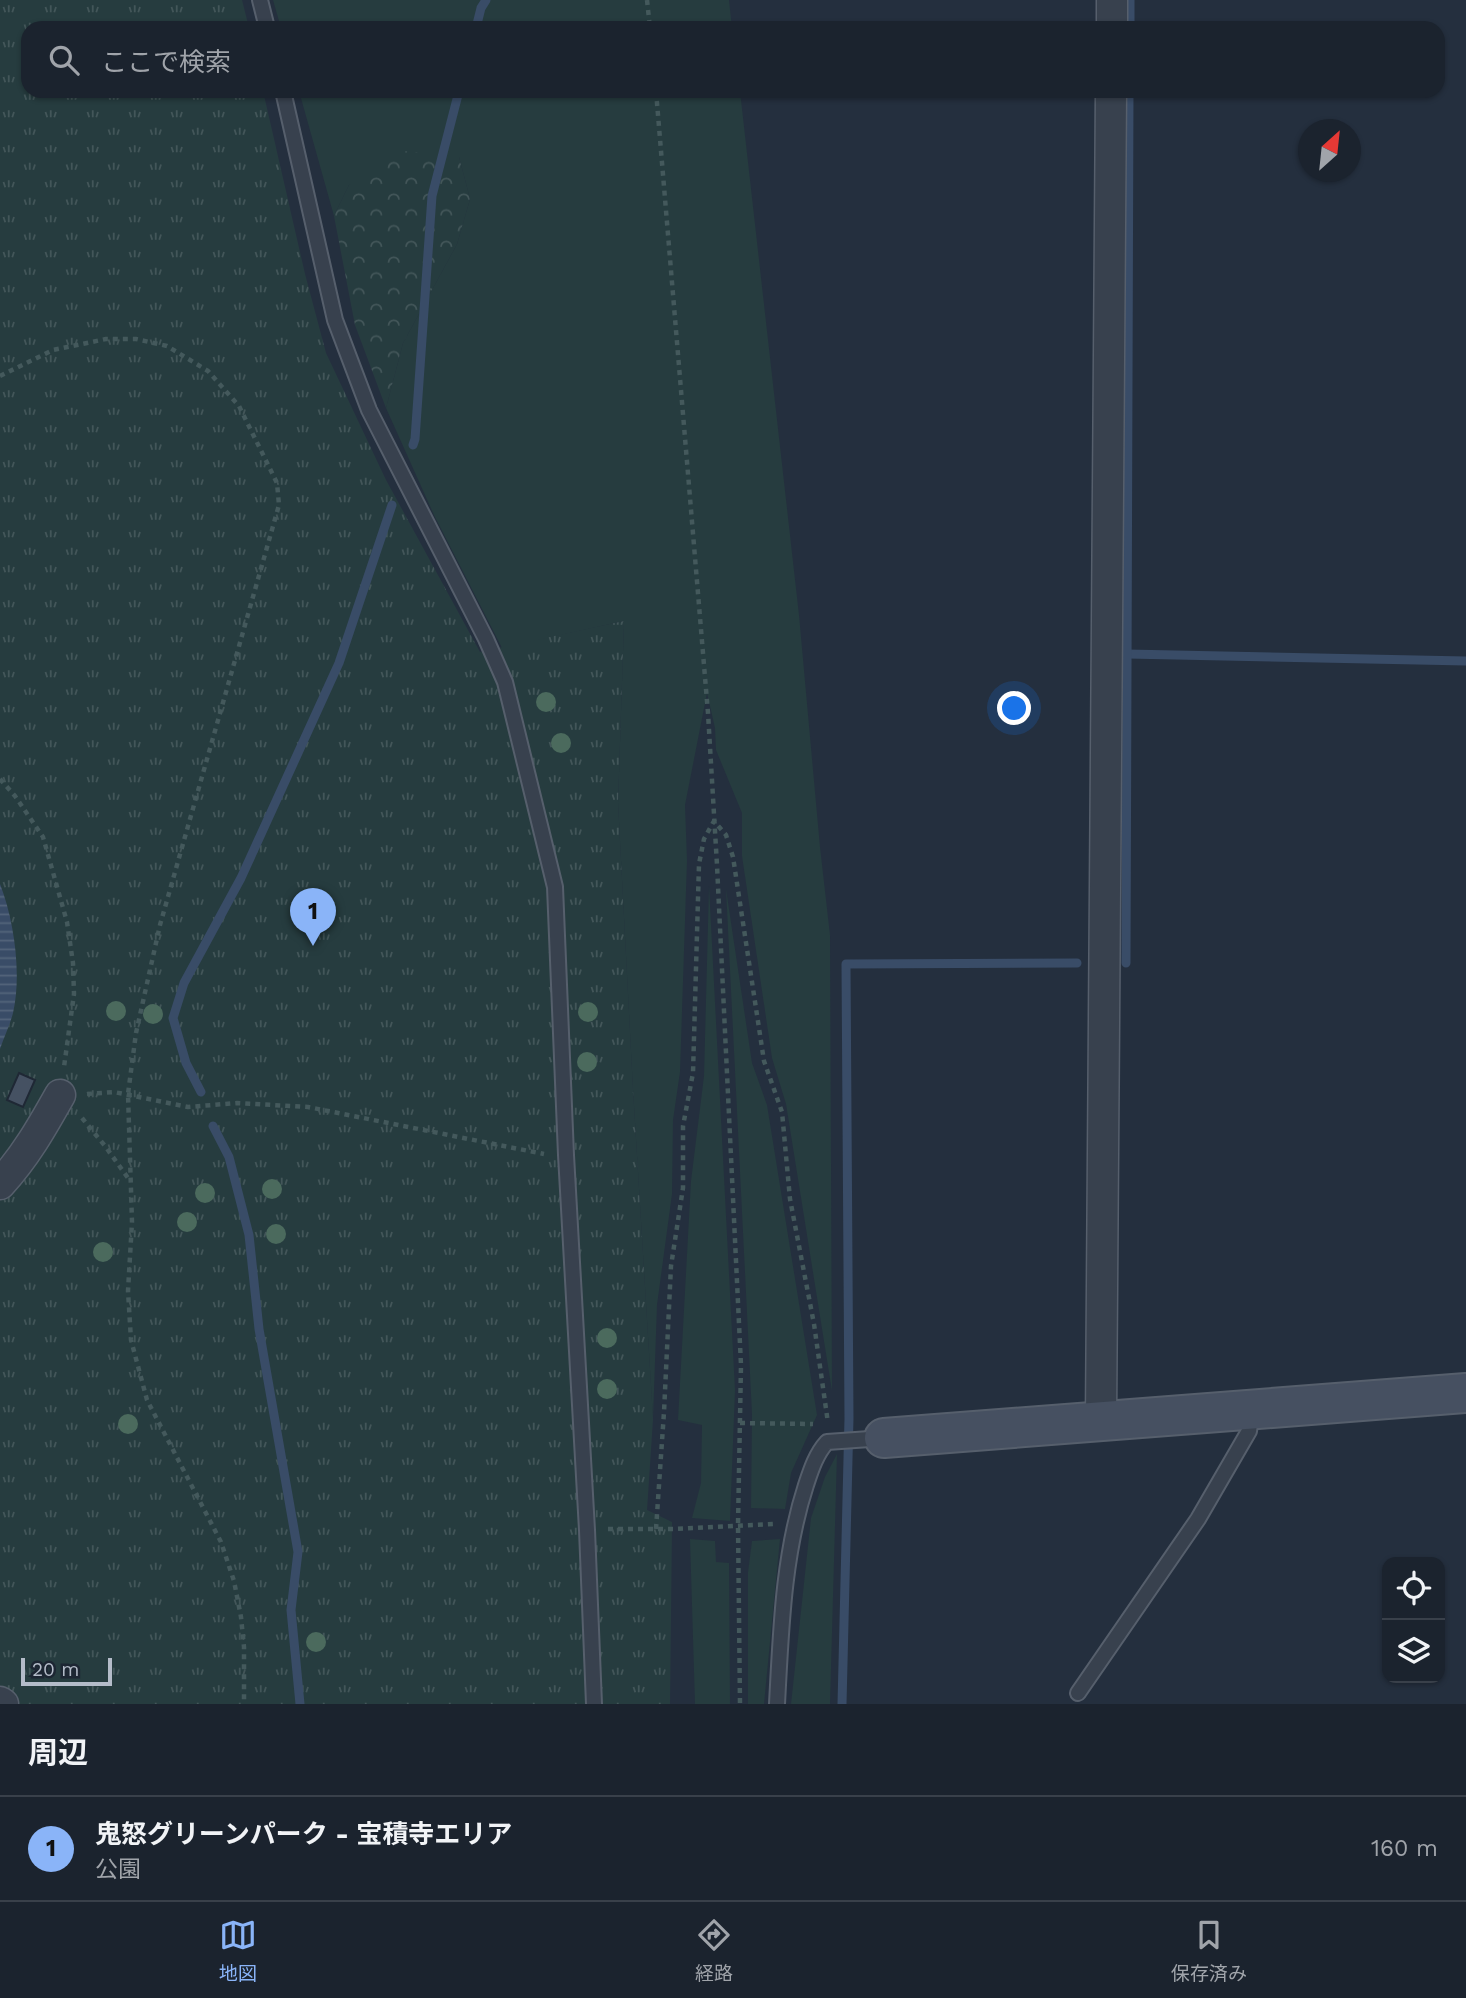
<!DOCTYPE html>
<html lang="ja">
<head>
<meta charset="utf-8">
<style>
  :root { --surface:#1b232e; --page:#282f3a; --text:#f1f3f6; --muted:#a0a4aa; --line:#39404a; --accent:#8ab4f8 }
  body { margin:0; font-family:"Work Sans","Noto Sans JP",sans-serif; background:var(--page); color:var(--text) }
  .controls { position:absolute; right:21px; bottom:21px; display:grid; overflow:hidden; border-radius:14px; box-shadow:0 2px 5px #0004 }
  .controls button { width:63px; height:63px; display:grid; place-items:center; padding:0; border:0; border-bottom:2px solid var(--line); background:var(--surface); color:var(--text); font:35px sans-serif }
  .compass { position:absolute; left:1298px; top:119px; width:63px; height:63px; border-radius:50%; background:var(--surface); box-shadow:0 2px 5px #0004; rotate:27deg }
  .scale { position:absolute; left:21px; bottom:18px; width:91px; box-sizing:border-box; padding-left:7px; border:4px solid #b4bcc9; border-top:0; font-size:19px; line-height:24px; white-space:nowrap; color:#b4bcc9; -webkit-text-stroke:5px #1d2633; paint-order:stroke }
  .you { position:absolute; left:1015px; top:709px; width:24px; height:24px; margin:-18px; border:5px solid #fff; border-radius:50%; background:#1a73e8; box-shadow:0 0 0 10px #1a73e833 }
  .badge { display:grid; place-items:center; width:46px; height:46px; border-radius:50%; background:var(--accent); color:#111; font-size:23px; font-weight:700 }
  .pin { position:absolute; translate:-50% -58px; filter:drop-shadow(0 2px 4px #0008) }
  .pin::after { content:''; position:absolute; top:37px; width:24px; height:21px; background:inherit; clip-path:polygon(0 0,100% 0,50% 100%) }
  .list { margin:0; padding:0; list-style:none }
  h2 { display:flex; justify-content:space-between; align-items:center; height:91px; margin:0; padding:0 28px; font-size:30px }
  h2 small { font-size:23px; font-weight:400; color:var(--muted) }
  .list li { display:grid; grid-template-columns:46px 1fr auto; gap:21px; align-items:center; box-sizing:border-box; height:105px; padding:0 28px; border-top:2px solid var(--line) }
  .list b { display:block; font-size:26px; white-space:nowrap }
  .list p { margin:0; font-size:23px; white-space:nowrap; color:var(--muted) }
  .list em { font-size:23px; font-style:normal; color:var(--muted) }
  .icon { flex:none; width:38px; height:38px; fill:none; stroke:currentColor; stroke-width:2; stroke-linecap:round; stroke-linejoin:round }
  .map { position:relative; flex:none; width:1466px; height:1704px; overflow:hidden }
  .search { position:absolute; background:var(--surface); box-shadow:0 2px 5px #0004; left:21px; right:21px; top:21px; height:77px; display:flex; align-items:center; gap:18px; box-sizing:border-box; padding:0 24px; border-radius:21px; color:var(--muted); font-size:26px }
  .sheet { height:196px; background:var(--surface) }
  nav { display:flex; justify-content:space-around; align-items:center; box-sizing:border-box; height:98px; border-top:2px solid var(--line); background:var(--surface); font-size:19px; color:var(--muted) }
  nav a { display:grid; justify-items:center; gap:4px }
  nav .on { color:var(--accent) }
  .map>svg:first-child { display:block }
  .grass { fill:#263c3f }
  .forest { fill:url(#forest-crowns) }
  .park { fill:url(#park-tufts) }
  .water { fill:url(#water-rules) }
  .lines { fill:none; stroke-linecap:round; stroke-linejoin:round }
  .stream { stroke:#394c67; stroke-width:9 }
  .building { fill:#455162; stroke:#1f2835; stroke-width:2 }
  .lane-casing { stroke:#565f6c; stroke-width:18 }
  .street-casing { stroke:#565f6c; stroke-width:33 }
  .secondary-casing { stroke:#565f6c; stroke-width:42 }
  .path { stroke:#44595c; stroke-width:4.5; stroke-dasharray:5 5; stroke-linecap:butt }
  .lane { stroke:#38414e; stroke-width:14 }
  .street { stroke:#38414e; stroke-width:30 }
  .secondary { stroke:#465061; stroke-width:38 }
  .tree { fill:#4b6a5d }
</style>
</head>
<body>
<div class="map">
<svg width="1466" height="1704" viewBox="0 0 1466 1704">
  <defs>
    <pattern id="forest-crowns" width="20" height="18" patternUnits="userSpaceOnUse" patternTransform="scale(1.75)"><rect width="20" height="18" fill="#263c3f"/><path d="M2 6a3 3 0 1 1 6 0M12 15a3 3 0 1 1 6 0" fill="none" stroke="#435659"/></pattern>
    <pattern id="park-tufts" width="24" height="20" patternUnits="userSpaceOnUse" patternTransform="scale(1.75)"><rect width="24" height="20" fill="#263c3f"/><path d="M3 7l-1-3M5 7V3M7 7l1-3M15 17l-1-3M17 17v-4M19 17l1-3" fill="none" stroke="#435659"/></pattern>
    <pattern id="water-rules" width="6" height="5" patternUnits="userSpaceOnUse" patternTransform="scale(1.75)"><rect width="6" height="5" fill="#394c67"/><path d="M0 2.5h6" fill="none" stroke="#53647b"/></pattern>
  </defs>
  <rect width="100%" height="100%" fill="#242f3e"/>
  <g class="grass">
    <polygon points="273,0 729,0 732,28 281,28"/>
    <polygon points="299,91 740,91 799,615 820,847 830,935 832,1391 786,1104 772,1058 742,856 742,813 716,750 715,728 707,693 685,805 687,860 680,1072 673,1120 672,1194 657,1305 653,1419 633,1090 618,803 624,621 502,648 434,515 386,408 403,343 457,244 470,199 459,157 349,185 334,216"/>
    <polygon points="709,886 735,1390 730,1521 692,1518 701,1483 702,1425 678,1420 691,1181 704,1076"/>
    <polygon points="726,889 752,1063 767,1105 817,1415 791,1473 785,1509 751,1508 752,1414"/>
    <polygon points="837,1454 830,1704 791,1704 811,1518 825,1477"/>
    <polygon points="690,1539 715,1541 716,1562 729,1563 730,1704 695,1704"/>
    <polygon points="780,1539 764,1704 748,1704 748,1572 752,1541"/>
  </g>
  <polygon class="forest" points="403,151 459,157 470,199 457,244 403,343 386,408 355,325 334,216 349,185"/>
  <polygon class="park" points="0,0 242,0 249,28 28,28 28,91 263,91 305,274 326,353 386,480 480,652 624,621 618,803 633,1090 653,1419 647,1510 672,1522 670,1704 0,1704"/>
  <path class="water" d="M0,884C14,920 22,974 13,1013C10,1025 4,1037 0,1049Z"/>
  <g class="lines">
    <g class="stream">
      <polyline points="476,28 481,8 486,0"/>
      <polyline points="1130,28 1130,0"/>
      <polyline points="413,445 415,439 432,196 459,91"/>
      <polyline points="1127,654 1466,661"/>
      <polyline points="1126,963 1129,91"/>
      <polyline points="201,1092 186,1063 173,1018 184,983 241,878 339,663 392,505"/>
      <polyline points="213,1126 229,1157 249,1235 259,1329 298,1552 291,1610 300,1704"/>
      <polyline points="842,1704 849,1418 846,964 1077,963"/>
    </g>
  </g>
  <polygon class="building" points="19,1073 35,1080 23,1107 7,1100"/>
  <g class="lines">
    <defs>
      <g id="lane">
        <polyline points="260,0 267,28"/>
        <polyline points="283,91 335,320 369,410 486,639 505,682 555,887 566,1155 587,1530 594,1704"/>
        <polyline points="1078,1693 1198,1519 1249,1431 1252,1410"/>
        <path d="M777,1704C781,1630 783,1556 806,1485C811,1470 816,1454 827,1442L884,1438"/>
      </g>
      <g id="street">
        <polyline points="1112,28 1112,0"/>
        <path d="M0,1184C25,1157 42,1127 60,1095"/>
        <polyline points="1101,1420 1111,91"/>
        <polyline points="0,1702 3,1704"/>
      </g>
      <polyline id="secondary" points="884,1438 1466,1393"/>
    </defs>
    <use href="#lane" class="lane-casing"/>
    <use href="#street" class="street-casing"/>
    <use href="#secondary" class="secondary-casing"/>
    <g class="path">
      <polyline points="647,0 650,28"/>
      <polyline points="656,91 708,713 717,865 741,1365 738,1525 740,1704"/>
      <polyline points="0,376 53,350 106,339 136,339 167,346 208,371 239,406 277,483 279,505 160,925 136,1033 128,1094 132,1222 128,1291 131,1340 147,1400 221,1542 234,1581 241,1617 244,1647 244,1704"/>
      <polyline points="0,779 15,796 43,837 67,922 73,963 74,994 64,1067"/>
      <polyline points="87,1094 114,1092 188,1107 237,1103 308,1107 544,1154"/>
      <polyline points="82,1118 105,1146 128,1178"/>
      <polyline points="740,1423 813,1424"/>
      <polyline points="608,1529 674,1529 774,1524"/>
      <polyline points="656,1529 664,1412 671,1266 683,1188 683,1126 693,1073 699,864 704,839 714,821 726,835 733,857 764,1061 782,1112 790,1199 814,1324 828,1423"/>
    </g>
    <use href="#lane" class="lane"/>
    <use href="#street" class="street"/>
    <use href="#secondary" class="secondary"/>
  </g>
  <g class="tree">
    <circle cx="546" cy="702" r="10"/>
    <circle cx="561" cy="743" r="10"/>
    <circle cx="116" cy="1011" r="10"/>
    <circle cx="588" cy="1012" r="10"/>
    <circle cx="153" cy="1014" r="10"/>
    <circle cx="587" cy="1062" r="10"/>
    <circle cx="272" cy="1189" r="10"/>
    <circle cx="205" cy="1193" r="10"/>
    <circle cx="187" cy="1222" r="10"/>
    <circle cx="276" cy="1234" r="10"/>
    <circle cx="103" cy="1252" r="10"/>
    <circle cx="607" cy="1338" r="10"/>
    <circle cx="607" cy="1389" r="10"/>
    <circle cx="128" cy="1424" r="10"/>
    <circle cx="316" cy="1642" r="10"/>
  </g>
</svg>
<div class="controls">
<button><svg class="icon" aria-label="locate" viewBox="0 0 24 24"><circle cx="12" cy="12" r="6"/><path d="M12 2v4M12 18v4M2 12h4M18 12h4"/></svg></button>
<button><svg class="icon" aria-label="layers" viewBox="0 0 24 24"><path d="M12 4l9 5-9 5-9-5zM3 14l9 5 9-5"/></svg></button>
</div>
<svg class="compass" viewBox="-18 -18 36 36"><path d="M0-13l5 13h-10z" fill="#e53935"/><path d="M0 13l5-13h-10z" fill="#a0a4aa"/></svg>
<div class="scale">20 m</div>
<div class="you"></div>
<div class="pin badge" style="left:313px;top:946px">1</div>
<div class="search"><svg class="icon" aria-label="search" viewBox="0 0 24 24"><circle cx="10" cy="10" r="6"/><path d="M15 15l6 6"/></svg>ここで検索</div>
</div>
<section class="sheet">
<h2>周辺<small></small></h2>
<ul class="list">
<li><span class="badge">1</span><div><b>鬼怒グリーンパーク - 宝積寺エリア</b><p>公園</p></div><em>160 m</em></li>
</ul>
</section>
<nav>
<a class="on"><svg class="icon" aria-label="map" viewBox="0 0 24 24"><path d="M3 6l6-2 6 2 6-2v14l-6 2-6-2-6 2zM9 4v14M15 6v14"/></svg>地図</a>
<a><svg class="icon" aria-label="directions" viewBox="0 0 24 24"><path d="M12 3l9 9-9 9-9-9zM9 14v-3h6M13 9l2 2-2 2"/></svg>経路</a>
<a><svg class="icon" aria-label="saved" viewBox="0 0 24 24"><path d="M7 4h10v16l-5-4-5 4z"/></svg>保存済み</a>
</nav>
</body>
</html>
